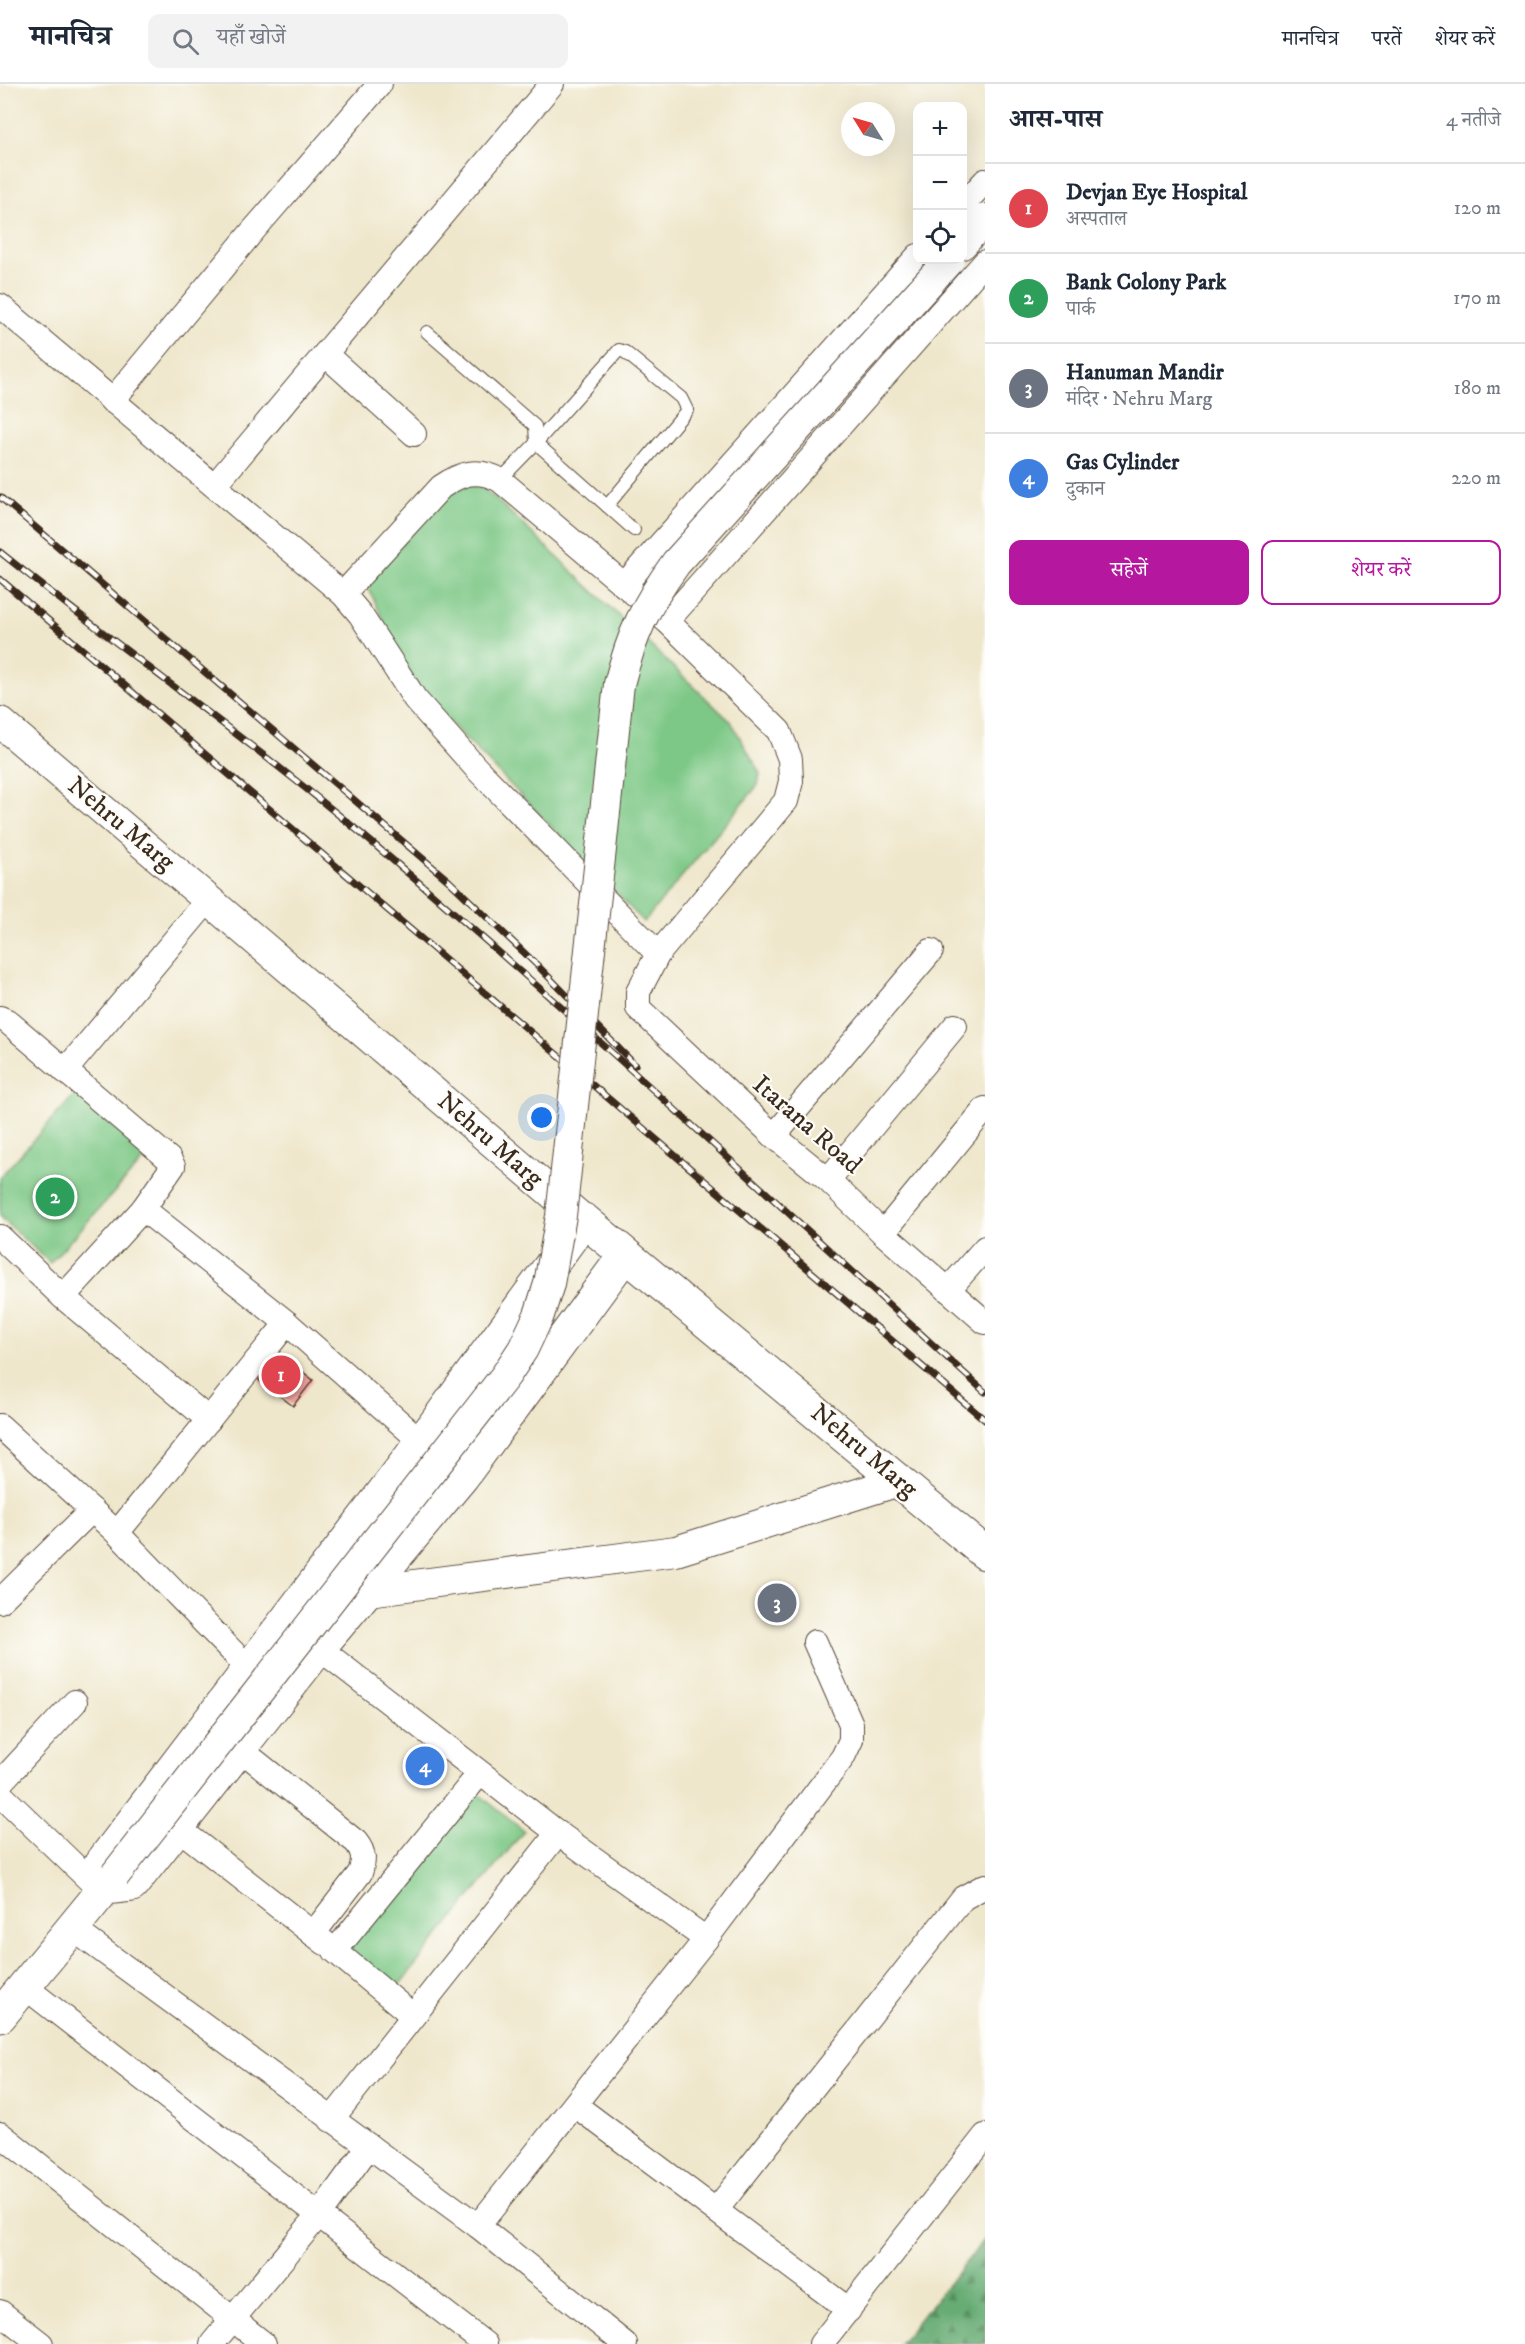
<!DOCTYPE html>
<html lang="hi">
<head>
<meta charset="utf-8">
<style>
  :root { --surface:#fff; --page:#f2f2f3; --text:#1f2937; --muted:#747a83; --line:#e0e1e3; --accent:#b5179e }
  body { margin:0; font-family:"IM FELL DW Pica","Noto Serif Devanagari",serif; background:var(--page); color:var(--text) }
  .controls { position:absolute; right:18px; top:18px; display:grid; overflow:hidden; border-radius:12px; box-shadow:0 6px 24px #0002 }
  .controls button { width:54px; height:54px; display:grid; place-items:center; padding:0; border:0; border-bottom:2px solid var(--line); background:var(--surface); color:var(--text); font:30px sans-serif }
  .compass { position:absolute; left:841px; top:18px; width:54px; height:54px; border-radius:50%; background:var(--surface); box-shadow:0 6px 24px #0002; rotate:307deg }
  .you { position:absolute; left:542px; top:1034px; width:21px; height:21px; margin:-15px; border:4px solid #fff; border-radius:50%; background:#1a73e8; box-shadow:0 0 0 9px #1a73e833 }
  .badge { display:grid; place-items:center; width:39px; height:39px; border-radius:50%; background:var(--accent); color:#fff; font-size:20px; font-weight:700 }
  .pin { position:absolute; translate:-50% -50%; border:3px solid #fff; box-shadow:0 2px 6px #0006 }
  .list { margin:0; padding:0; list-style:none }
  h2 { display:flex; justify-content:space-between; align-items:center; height:78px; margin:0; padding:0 24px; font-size:26px }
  h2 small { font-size:20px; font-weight:400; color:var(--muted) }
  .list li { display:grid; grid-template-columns:39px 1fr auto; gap:18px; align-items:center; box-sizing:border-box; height:90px; padding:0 24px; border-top:2px solid var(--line) }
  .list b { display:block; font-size:22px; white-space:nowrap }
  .list p { margin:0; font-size:20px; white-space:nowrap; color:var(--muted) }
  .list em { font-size:20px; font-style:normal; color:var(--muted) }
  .actions { display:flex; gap:12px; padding:18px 24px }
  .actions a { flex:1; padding:14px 0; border:2px solid var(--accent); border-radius:12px; text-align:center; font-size:21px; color:var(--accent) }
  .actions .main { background:var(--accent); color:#fff }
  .icon { flex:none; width:33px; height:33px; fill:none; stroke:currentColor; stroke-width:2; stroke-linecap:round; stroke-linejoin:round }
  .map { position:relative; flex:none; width:985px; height:2260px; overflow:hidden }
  header { display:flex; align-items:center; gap:36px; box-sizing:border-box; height:84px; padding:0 30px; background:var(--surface); border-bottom:2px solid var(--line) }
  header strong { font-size:28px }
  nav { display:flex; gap:33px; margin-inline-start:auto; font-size:21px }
  .search { width:420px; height:54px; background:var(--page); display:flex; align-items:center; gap:15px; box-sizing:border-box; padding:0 21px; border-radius:12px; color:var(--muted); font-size:22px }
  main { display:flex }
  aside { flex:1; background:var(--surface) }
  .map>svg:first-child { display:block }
  .green { fill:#7dc886; stroke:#5c7952; stroke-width:1.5 }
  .forest { fill:url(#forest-firs); stroke:#506b48; stroke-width:1.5 }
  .building { fill:#f4a39f }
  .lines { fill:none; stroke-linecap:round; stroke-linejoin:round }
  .service-casing { stroke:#564638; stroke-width:14 }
  .minor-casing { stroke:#564638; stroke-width:26 }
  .tertiary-casing { stroke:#564638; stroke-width:32 }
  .secondary-casing { stroke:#564638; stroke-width:35 }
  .service { stroke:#fff; stroke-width:12 }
  .minor { stroke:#fff; stroke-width:24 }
  .tertiary { stroke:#fff; stroke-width:30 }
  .secondary { stroke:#fff; stroke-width:33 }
  .rail-casing { stroke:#3b2a1e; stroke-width:7 }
  .rail { stroke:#fdfcf7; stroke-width:4.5; stroke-dasharray:14; stroke-linecap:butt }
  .tertiary-bridge-casing { stroke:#564638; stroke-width:32; stroke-linecap:butt }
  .tertiary-bridge { stroke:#fff; stroke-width:30 }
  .labels { text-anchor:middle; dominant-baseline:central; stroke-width:4.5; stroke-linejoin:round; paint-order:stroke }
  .street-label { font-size:26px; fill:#3b2a1e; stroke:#fdfcf7 }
</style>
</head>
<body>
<header>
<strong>मानचित्र</strong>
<div class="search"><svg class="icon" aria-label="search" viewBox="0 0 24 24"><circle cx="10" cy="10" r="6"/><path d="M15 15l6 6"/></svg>यहाँ खोजें</div>
<nav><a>मानचित्र</a><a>परतें</a><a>शेयर करें</a></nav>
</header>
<main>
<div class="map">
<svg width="985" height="2260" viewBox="0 0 985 2260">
  <defs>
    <pattern id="forest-firs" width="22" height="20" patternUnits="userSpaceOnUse" patternTransform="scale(1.5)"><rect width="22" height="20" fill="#66ac73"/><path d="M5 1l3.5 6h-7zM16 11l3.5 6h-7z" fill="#558c5e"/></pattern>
  </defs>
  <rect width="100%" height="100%" fill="#fdfcf7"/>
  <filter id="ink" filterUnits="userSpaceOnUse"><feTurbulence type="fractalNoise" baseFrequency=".0167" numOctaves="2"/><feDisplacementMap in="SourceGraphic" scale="12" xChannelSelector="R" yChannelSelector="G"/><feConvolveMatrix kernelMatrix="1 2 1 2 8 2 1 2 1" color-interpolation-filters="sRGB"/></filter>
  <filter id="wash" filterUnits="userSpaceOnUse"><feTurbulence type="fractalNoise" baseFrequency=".008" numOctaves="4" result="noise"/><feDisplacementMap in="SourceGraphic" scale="24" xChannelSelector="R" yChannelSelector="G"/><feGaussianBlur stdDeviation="1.35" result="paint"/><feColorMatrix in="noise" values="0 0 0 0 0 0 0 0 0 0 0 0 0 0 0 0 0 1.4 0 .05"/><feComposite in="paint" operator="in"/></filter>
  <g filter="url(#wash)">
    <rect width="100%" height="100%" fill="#efe7cc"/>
    <g class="green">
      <polygon points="467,401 480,403 495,414 731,638 760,689 758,701 644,838 423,611 399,570 367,501 443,412"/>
      <polygon points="77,1008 147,1072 50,1179 0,1133 0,1093"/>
      <polygon points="470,1703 524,1747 392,1910 339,1866"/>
    </g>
    <polygon class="forest" points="985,2155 985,2260 899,2260"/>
    <g id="blocks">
      <polygon class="building" points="280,1270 313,1296 293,1322 259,1296"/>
    </g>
  </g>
  <g filter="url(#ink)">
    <use href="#blocks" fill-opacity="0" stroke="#564638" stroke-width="1.5"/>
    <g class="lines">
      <defs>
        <g id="service">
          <polyline points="427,248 535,342 536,359 500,396"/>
          <polygon points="619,266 625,268 681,314 687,326 607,422 536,359"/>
          <polyline points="607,422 634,446"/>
        </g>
        <g id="minor">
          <polyline points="962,122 985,97"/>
          <polyline points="0,222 343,510 360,530 415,615 476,684 658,870"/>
          <polyline points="325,270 414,350"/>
          <polyline points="112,317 252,148 380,0"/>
          <polyline points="215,401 552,0"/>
          <polyline points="624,501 918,172"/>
          <path d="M343,510L441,403C461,389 477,384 500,396L667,537L779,647L790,675L791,697L786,717L658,870L638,908V924L774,1052L828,1096L883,1149L985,1238"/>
          <polyline points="667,537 985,178"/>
          <polyline points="0,934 7,937 169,1075 173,1082 143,1125 63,1213"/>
          <polyline points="65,987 209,815"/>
          <polyline points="774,1052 931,867"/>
          <polyline points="828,1096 955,942"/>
          <polyline points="143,1125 287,1239 433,1368"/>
          <polyline points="883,1149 985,1025"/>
          <polyline points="0,1153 63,1213 209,1336"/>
          <polyline points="948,1206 985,1164"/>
          <polyline points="0,1342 117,1449 261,1597"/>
          <polyline points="117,1449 287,1239"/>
          <polyline points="0,1517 92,1426"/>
          <polyline points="319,1564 558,1749 706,1855 843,1673 851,1656 851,1640 815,1558"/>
          <path d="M240,1665L356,1758C365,1769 364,1777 360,1789L313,1850"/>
          <polyline points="0,1699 75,1618"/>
          <polyline points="0,1710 102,1808"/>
          <polyline points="178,1744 325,1859"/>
          <polyline points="73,1845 478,2142 625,2260"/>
          <polyline points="25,1903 485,2260"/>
          <polyline points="412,1931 335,1867 480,1689"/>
          <polyline points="575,2021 849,2226"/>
          <polyline points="331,2036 558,1749"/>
          <polyline points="0,2050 264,2260"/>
          <polyline points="716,2126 963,1814 985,1802"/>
          <polyline points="478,2142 706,1855"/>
          <polyline points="0,2228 41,2260"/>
          <polyline points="212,2260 318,2132 369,2062"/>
          <polyline points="821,2260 985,2052"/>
        </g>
        <g id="tertiary">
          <polyline points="962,160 985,135"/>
          <polyline points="0,638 580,1133"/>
          <polyline points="368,1507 676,1467 899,1397"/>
        </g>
        <g id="secondary">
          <polyline points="105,1804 99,1782 421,1359 584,1136 985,1469"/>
          <polyline points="0,1932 105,1804 132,1801 319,1564 462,1393 625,1171"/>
        </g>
      </defs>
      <use href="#service" class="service-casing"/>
      <use href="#minor" class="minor-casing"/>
      <use href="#tertiary" class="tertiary-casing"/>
      <use href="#secondary" class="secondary-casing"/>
      <use href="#service" class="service"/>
      <use href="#minor" class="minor"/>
      <use href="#tertiary" class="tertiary"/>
      <use href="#secondary" class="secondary"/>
      <defs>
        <g id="rail">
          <polyline points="0,413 449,797 538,882 635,981"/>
          <path d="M0,468C128,571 264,666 389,773C592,946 787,1129 985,1308"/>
          <polyline points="0,495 985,1336"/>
        </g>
      </defs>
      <use href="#rail" class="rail-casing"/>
      <use href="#rail" class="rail"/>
      <defs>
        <path id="tertiary-bridge" d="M115,1791L506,1291L523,1265L539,1231L549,1200L561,1132L619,600C632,550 645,522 676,479L949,176"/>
      </defs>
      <use href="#tertiary-bridge" class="tertiary-bridge-casing"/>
      <use href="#tertiary-bridge" class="tertiary-bridge"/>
    </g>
  </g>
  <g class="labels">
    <g class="street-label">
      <text transform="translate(121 740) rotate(40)">Nehru Marg</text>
      <text transform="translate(807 1041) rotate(41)">Itarana Road</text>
      <text transform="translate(490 1056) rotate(41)">Nehru Marg</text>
      <text transform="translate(864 1367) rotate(40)">Nehru Marg</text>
    </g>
  </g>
</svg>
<div class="controls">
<button>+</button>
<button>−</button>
<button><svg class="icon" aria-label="locate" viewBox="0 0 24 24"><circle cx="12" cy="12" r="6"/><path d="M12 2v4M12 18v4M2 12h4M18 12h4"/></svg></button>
</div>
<svg class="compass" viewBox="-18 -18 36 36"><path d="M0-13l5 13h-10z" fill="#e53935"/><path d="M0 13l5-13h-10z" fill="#747a83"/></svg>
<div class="you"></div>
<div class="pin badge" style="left:281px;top:1291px;background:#e0444e">1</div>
<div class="pin badge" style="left:55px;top:1113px;background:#2e9e5b">2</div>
<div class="pin badge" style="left:777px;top:1519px;background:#6b7280">3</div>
<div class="pin badge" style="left:425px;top:1682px;background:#3f7fe0">4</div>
</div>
<aside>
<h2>आस-पास<small>4 नतीजे</small></h2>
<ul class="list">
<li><span class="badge" style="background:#e0444e">1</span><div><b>Devjan Eye Hospital</b><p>अस्पताल</p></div><em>120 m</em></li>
<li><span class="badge" style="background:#2e9e5b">2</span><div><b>Bank Colony Park</b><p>पार्क</p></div><em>170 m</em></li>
<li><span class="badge" style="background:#6b7280">3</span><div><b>Hanuman Mandir</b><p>मंदिर · Nehru Marg</p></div><em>180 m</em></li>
<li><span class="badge" style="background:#3f7fe0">4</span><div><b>Gas Cylinder</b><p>दुकान</p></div><em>220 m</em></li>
</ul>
<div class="actions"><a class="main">सहेजें</a><a>शेयर करें</a></div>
</aside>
</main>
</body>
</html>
